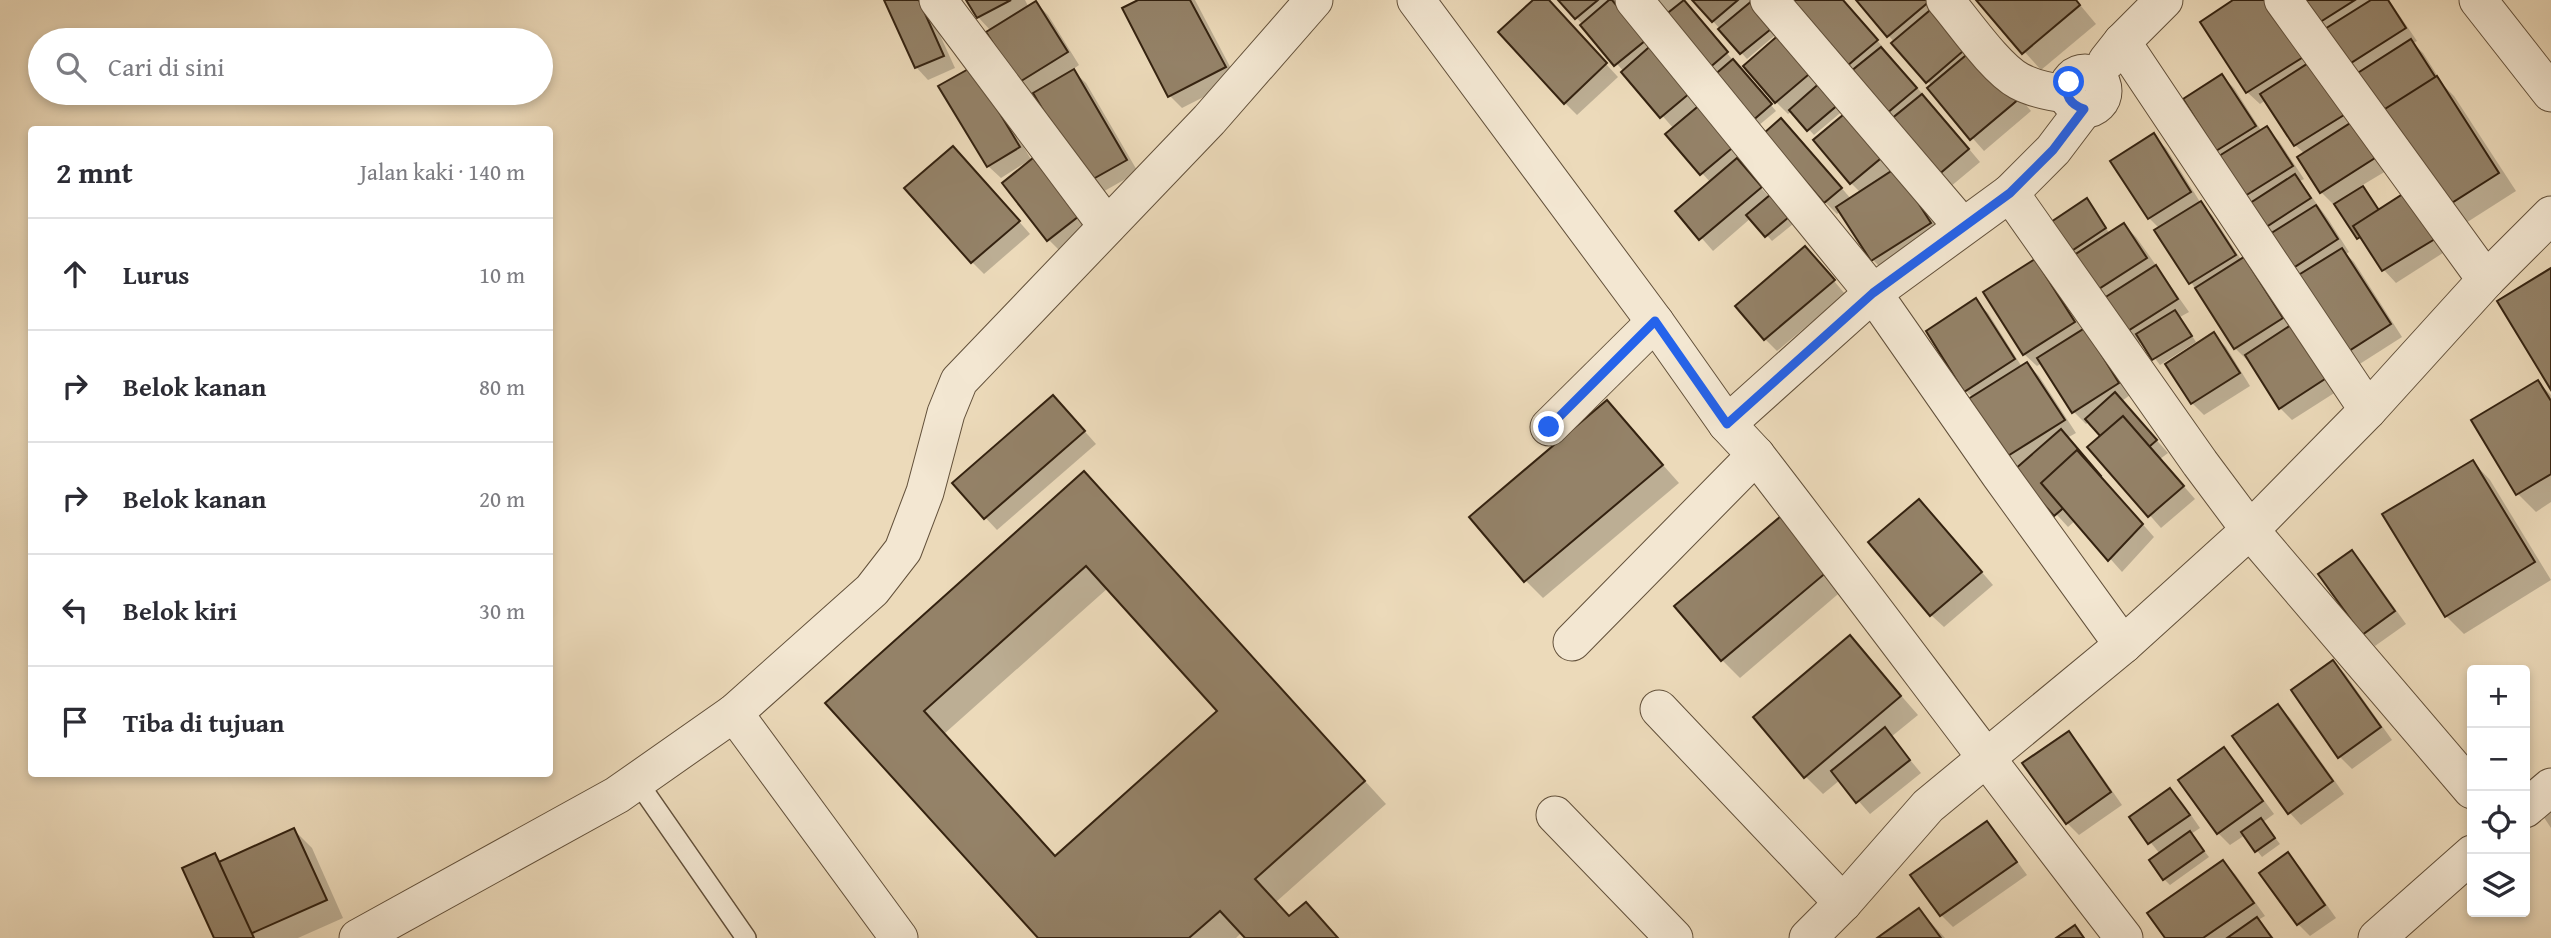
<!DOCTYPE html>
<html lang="id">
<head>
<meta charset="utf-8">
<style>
  :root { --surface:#fff; --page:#f7f7f7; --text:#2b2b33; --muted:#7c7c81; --line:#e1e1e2 }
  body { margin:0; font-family:"Gentium Book Plus",serif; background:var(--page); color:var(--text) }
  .controls { position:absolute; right:21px; bottom:21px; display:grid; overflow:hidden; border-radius:7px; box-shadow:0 4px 10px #0003 }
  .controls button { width:63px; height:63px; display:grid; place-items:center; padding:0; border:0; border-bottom:2px solid var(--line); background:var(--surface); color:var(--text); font:35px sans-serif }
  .stop { position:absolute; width:21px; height:21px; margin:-16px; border:5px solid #2563eb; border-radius:50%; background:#fff }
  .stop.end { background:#2563eb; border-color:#fff; box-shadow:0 2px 7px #0008 }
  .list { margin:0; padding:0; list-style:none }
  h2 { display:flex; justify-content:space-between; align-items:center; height:91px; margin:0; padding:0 28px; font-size:30px }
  h2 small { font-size:23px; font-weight:400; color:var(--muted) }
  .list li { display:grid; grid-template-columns:46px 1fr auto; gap:21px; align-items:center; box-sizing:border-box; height:112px; padding:0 28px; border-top:2px solid var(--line) }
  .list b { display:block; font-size:26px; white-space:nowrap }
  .list em { font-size:23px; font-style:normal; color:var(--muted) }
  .icon { flex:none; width:38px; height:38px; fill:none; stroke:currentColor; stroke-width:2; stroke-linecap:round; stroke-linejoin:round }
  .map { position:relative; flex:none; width:2551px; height:938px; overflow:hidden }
  .search { position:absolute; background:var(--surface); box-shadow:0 4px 10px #0003; left:28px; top:28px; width:525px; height:77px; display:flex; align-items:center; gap:18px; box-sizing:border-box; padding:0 24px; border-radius:38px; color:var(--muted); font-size:26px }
  .panel { position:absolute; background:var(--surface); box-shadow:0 4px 10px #0003; left:28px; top:126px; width:525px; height:651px; border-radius:7px }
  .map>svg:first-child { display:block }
  .shadow { fill:#0003; fill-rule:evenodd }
  .building { fill:#948268; stroke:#342210; stroke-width:2; fill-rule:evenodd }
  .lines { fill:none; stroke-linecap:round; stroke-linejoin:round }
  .service-casing { stroke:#62503a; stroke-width:22 }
  .minor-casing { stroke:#62503a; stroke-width:39 }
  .service { stroke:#f3e7d2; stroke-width:19 }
  .minor { stroke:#f3e7d2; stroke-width:37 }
  .route { stroke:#2563eb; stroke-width:9 }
</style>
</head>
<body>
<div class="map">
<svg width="2551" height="938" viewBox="0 0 2551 938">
  <rect width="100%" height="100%" fill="#ecdaba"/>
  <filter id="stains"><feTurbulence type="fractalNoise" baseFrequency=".00286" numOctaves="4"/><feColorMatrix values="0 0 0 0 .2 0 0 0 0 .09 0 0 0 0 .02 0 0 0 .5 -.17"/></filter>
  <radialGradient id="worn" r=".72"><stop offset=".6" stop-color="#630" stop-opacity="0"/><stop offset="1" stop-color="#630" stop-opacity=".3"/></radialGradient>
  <g class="shadow">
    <polygon points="886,0 924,0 955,68 928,80 916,67"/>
    <polygon points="968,0 1025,0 1029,8 1036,3 1048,15 1079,65 1072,70 1086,83 1138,172 1099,194 1035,92 1031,94 1019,82 991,31 978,17"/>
    <polygon points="1142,0 1195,0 1237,80 1182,108 1170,96"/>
    <polygon points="1535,0 1547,0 1618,77 1577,115 1565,103"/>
    <polygon points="1561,0 1623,0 1617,6 1748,157 1740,164 1793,224 1772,241 1751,218 1713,251 1678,211 1711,183 1667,134 1674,129"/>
    <polygon points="1652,0 1682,0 1776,111 1758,126"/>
    <polygon points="1694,0 1754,0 1780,31 1747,59"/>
    <polygon points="1798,0 1843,0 1980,162 1950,187 1855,71 1795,3"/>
    <polygon points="1858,0 1932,0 1989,60 2031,111 1984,151 1929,89 1932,86"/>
    <polygon points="1978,0 2076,0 2096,24 2041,70"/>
    <polygon points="2237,0 2272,0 2386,171 2361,186 2380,211 2405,195 2446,251 2396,283 2384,270 2359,231 2352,227 2336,203 2333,204 2321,192 2305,154 2295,145 2266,100 2260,104 2247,92"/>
    <polygon points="2299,0 2389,0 2417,41 2413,43 2423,53 2444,86 2454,96 2516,191 2458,228"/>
    <polygon points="1782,35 1845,109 1814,135 1792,111 1788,114 1776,102 1745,66"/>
    <polygon points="2222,76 2234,88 2262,132 2267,129 2279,141 2304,179 2300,181 2328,219 2349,252 2346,254 2354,262 2402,337 2355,367 2295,280 2254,203 2246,195 2223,156 2217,150"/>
    <polygon points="984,81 1032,161 1089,229 1061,252 1048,239 1028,161 1001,178 988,166"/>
    <polygon points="1849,113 1908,182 1942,235 1885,272 1873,260 1841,211 1837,214 1825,202 1766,133 1794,132 1851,199 1861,193 1851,183"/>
    <polygon points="2153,136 2166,148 2202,205 2212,215 2242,261 2256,272 2339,390 2292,420 2280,408 2249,359 2247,360 2235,348 2157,231 2160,229 2149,218 2113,161"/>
    <polygon points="965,160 1030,234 984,274 972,262"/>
    <polygon points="2087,200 2110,234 2124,225 2136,237 2189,312 2180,317 2196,342 2160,365 2142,341 2137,345 2071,251"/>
    <polygon points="1817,261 1845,294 1777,351 1765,339"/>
    <polygon points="2034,261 2047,274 2083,331 2130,395 2122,401 2168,453 2160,459 2195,499 2161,528 2090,447 2103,436 2090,421 2086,424 2074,412 2042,363 2037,366 2024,354"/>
    <polygon points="1975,301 1988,313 2022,367 2027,364 2039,376 2076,433 2067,438 2154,537 2122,572 2076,520 2068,527 2016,470 1973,398 1965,390"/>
    <polygon points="2214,335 2226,347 2250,386 2204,415 2192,403"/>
    <polygon points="2538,382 2551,395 2551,502 2536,512 2518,494"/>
    <polygon points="1607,402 1679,483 1543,598 1525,580"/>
    <polygon points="1065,409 1096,444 997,530 954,484"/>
    <polygon points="2473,462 2490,480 2551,580 2464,634 2446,616"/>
    <path d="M1084,473L1386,804L1276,902L1290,918L1306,904L1339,938H1247L1242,932L1236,938H1040L827,703ZM1108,588L1219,711L1056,857L944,734Z"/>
    <polygon points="1931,513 1993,585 1944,627 1931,615"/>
    <polygon points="1781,519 1844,589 1740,678 1722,660"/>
    <polygon points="2352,552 2364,565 2406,624 2375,646 2363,634"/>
    <polygon points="1850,637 1918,715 1891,737 1921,773 1870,814 1840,780 1823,794 1805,776"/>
    <polygon points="2333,662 2345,674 2392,740 2352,769 2340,757"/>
    <polygon points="2278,706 2290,718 2344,794 2301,825 2289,812"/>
    <polygon points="2068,733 2080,745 2122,805 2079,835 2067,823"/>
    <polygon points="2224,750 2236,762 2274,814 2263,822 2280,844 2262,857 2245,835 2230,845 2218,833"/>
    <polygon points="2170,790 2182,802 2200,828 2191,834 2209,857 2170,885 2164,879 2160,854 2131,818"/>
    <polygon points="2551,806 2551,828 2541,813"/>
    <polygon points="1986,823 1998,835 2027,875 1953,927 1941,915"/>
    <polygon points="294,830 312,848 343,918 298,938 216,938 215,855 222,862"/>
    <polygon points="2287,854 2300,867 2336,918 2310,936 2298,924"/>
    <polygon points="2223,862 2235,874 2265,916 2258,920 2274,938 2167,938"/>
    <polygon points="1919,910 1945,938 1880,938"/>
  </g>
  <g class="building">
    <polygon points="884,0 919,0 944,56 915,68"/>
    <polygon points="966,0 1011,0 977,18"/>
    <polygon points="1138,0 1190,0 1226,67 1168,97 1122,8"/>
    <polygon points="1533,0 1549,0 1607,63 1564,104 1498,32"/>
    <polygon points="1558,0 1598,0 1575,19"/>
    <polygon points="1609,0 1612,0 1646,40 1614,66 1580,25"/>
    <polygon points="1684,0 1728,52 1708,69 1664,16"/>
    <polygon points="1692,0 1738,0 1712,22"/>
    <polygon points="1753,0 1776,25 1740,54 1718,29"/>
    <polygon points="1795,0 1843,0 1878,40 1847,66 1792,2"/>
    <polygon points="1856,0 1931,0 1887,37"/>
    <polygon points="1976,0 2076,0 2080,5 2022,54"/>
    <polygon points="2233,0 2269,0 2305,56 2246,93 2200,22"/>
    <polygon points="2297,0 2355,0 2314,26"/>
    <polygon points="2371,0 2388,0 2406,28 2343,68 2320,32"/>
    <polygon points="1036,1 1068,52 1018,83 986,32"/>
    <polygon points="1935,6 1969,46 1926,83 1891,43"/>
    <polygon points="1782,32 1814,70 1775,103 1743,66"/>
    <polygon points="2411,39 2452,103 2394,140 2353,76"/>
    <polygon points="1656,41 1696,88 1660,118 1621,72"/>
    <polygon points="1977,46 2020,98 1970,140 1927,88"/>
    <polygon points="1881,47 1917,88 1886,114 1850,72"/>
    <polygon points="1733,59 1772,104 1751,122 1712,77"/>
    <polygon points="2310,62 2344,115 2294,146 2260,94"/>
    <polygon points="972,67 1020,147 987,167 938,86"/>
    <polygon points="1074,69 1127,160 1086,183 1033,93"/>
    <polygon points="2222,74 2256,126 2216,151 2183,99"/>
    <polygon points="2437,76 2499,173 2439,211 2377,114"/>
    <polygon points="1822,81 1840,103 1807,131 1789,110"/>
    <polygon points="1922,94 1969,149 1937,176 1890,120"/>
    <polygon points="1702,103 1737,144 1700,175 1665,134"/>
    <polygon points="1849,110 1886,154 1850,184 1813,140"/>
    <polygon points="1781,118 1842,188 1824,203 1764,133"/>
    <polygon points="2352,122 2375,158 2320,193 2297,157"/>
    <polygon points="2267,126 2293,166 2245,196 2219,156"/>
    <polygon points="2154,133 2191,192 2148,219 2110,161"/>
    <polygon points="953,146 1020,221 971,263 904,188"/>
    <polygon points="1033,158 1079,216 1047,241 1002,183"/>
    <polygon points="1737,158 1762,187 1699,240 1675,211"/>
    <polygon points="1896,168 1931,223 1871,261 1836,207"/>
    <polygon points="2295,174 2311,198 2260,231 2244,207"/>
    <polygon points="2363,186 2386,221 2357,239 2334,204"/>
    <polygon points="2406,192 2435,239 2382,271 2353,226"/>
    <polygon points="1770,195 1789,217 1765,237 1746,215"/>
    <polygon points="2087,198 2106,228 2070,252 2051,222"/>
    <polygon points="2201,201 2236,255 2189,284 2154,230"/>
    <polygon points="2316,205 2338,239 2287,272 2265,237"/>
    <polygon points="2124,223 2147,258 2094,292 2071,257"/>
    <polygon points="1805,246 1835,280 1764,340 1735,306"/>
    <polygon points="2342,248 2391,324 2341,356 2292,279"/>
    <polygon points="2244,257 2283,318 2234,349 2195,288"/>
    <polygon points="2035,259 2075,322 2023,355 1983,292"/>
    <polygon points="2156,265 2178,299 2123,334 2101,300"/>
    <polygon points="2551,268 2551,390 2497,301"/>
    <polygon points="1976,298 2015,359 1964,392 1926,331"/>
    <polygon points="2175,310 2192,336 2152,360 2136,334"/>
    <polygon points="2294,323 2328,377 2279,409 2245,355"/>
    <polygon points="2085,328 2119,383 2072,413 2037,358"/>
    <polygon points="2214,332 2240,373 2191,404 2165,364"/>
    <polygon points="2027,362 2065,420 2003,459 1965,401"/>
    <polygon points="2538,380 2551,401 2551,474 2516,495 2471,420"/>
    <polygon points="2115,392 2157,440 2127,466 2085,419"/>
    <polygon points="1053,395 1085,431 984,519 952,483"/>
    <polygon points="1607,400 1663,465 1524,582 1469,517"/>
    <polygon points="2123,416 2184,486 2148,517 2087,447"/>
    <polygon points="2061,429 2101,476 2054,516 2014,470"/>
    <polygon points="2077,450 2143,524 2108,561 2041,483"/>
    <polygon points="2473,460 2535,562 2445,617 2382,514"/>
    <path d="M1084,471L1365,781L1255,879L1289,916L1306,902L1338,938H1245L1220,911L1189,938H1038L825,703ZM1086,566L1217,711L1055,856L924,711Z"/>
    <polygon points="1919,499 1982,572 1930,616 1868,542"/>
    <polygon points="1781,516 1828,571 1721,661 1674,606"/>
    <polygon points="2352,550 2395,611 2362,635 2318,574"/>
    <polygon points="1850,635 1901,696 1804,778 1753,717"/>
    <polygon points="2333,660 2381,727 2338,758 2291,690"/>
    <polygon points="2278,704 2333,781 2288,814 2232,736"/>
    <polygon points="1885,727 1910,760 1856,803 1831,771"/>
    <polygon points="2069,731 2111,792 2066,824 2022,763"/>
    <polygon points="2224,747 2263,801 2217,834 2178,780"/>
    <polygon points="2170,788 2190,815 2148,844 2129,817"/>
    <polygon points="2261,818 2275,838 2255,852 2241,832"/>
    <polygon points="1987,821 2017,862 1940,916 1910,875"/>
    <polygon points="294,828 327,900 241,938 232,938 201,870"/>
    <polygon points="2190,831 2204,851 2163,880 2149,860"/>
    <polygon points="2288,852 2325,905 2297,925 2259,873"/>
    <polygon points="215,853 254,938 214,938 182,868"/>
    <polygon points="2223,860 2254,903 2203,938 2165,938 2147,913"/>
    <polygon points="1919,908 1941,938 1877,938"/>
    <polygon points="2257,917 2272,938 2227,938"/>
    <polygon points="2075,925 2084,938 2056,938"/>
  </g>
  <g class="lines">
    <defs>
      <polyline id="service" points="637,781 746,938"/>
      <g id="minor">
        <polyline points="938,0 1107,226"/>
        <path d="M1416,0L1655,322L1727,424L1756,455C1880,616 2000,778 2124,938"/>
        <polyline points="1634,0 1873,293 2000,475 2123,645"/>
        <polyline points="1769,0 1962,226"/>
        <path d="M1945,0C1964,22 1995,68 2019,81C2034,89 2050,92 2067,94"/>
        <polyline points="2283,0 2486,280"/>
        <polyline points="2478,0 2551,93"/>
        <polyline points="2122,42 2368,410"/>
        <polyline points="2107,61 2122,42 2164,0"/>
        <circle cx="2085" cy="91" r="18"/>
        <polyline points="2010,193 2200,463 2250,530 2472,790"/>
        <polyline points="1727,424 1873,293 2010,193 2053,150 2084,109"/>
        <polyline points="1549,427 1655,322"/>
        <polyline points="1572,642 1756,455"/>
        <polyline points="1659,709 1843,903"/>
        <polyline points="734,713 899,938"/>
        <polyline points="2525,809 2551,787"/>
        <polyline points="1555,815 1674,938"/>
        <polyline points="358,938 617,795 734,713 872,590 903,550 925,492 946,413 959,381 1209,120 1314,0"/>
        <polyline points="1808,938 1843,903 1928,806 2123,645 2250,530 2368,410 2486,280 2551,215"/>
        <polyline points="2377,938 2472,854"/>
      </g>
    </defs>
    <use href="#service" class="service-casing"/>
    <use href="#minor" class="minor-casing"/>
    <use href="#service" class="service"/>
    <use href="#minor" class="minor"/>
  </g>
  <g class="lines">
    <path class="route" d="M1549,427L1655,321L1727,424L1873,293L2010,193L2053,150L2084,109C2071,105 2063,95 2069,82"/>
  </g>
  <rect width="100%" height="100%" filter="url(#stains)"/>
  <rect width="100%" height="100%" fill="url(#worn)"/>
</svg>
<div class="controls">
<button>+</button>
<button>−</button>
<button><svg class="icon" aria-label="locate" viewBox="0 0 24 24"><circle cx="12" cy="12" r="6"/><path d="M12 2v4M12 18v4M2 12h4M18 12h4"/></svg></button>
<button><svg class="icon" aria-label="layers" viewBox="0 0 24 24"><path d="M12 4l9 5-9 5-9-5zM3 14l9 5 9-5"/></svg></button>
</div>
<div class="stop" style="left:2069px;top:82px"></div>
<div class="stop end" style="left:1549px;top:427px"></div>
<div class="search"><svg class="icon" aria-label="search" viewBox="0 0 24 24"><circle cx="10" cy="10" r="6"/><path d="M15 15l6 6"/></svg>Cari di sini</div>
<section class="panel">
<h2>2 mnt<small>Jalan kaki · 140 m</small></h2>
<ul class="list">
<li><svg class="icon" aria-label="ahead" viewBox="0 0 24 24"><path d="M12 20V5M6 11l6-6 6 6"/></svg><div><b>Lurus</b></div><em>10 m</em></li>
<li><svg class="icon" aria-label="right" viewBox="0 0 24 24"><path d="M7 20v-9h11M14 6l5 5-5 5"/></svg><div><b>Belok kanan</b></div><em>80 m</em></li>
<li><svg class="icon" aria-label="right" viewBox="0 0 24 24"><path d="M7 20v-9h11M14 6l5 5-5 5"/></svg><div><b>Belok kanan</b></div><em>20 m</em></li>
<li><svg class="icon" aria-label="left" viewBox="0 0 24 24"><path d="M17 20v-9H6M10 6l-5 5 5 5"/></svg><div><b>Belok kiri</b></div><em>30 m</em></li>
<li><svg class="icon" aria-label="arrive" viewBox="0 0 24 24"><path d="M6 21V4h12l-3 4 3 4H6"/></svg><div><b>Tiba di tujuan</b></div></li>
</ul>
</section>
</div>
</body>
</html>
